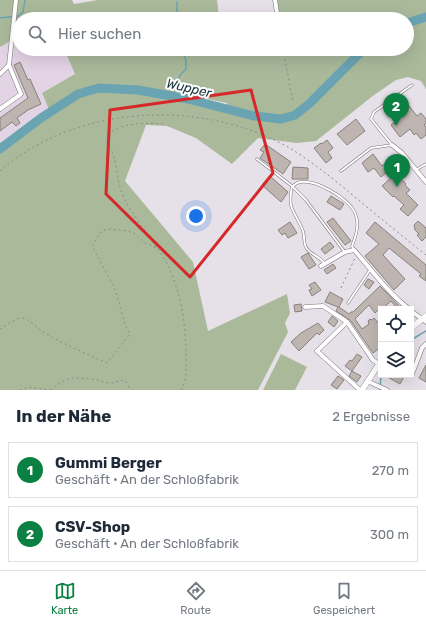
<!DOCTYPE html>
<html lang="de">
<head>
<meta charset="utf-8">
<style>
  :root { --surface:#fff; --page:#f6f6f7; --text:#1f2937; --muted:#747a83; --line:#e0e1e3; --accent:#0b8043 }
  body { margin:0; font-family:Rubik,sans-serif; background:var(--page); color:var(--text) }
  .controls { position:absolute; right:12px; bottom:12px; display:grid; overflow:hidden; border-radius:0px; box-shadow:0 4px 16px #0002 }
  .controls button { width:36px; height:36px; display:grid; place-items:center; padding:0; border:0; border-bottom:1px solid var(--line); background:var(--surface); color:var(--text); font:20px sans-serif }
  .you { position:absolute; left:196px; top:216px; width:14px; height:14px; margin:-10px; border:3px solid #fff; border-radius:50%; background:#1a73e8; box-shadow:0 0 0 6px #1a73e833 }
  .badge { display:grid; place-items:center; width:26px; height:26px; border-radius:50%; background:var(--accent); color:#fff; font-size:13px; font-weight:700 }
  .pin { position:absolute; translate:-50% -33px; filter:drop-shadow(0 1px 2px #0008) }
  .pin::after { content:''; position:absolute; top:21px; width:14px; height:12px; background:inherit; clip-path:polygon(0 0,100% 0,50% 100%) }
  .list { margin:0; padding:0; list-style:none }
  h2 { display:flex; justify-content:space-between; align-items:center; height:52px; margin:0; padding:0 16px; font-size:17px }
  h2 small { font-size:13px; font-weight:400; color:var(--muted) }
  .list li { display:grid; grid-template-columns:26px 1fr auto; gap:12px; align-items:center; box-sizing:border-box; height:56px; margin:0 8px 8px; padding:0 8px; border:1px solid var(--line); border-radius:0px }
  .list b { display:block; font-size:15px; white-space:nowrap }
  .list p { margin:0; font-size:13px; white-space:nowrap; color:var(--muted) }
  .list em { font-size:13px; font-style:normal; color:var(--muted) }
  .icon { flex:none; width:22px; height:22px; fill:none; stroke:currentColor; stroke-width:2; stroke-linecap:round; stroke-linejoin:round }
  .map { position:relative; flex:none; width:426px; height:390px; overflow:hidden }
  .search { position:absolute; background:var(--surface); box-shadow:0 4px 16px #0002; left:12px; right:12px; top:12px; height:44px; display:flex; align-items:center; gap:10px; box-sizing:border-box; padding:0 14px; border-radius:22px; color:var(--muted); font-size:15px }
  .sheet { height:180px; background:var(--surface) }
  nav { display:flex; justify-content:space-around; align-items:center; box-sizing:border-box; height:56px; border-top:1px solid var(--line); background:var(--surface); font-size:11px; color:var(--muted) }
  nav a { display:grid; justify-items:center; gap:2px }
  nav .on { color:var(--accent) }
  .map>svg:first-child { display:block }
  .commercial { fill:#e2d3e5 }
  .green { fill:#a9b99a; fill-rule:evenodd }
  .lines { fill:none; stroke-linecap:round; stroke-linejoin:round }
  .stream { stroke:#6aa4b2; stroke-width:1.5 }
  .river { stroke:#6aa4b2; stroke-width:9 }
  .building { fill:#beb5b0; stroke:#89817c }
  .lane-casing { stroke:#79747b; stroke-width:3 }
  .street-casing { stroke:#79747b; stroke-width:5 }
  .secondary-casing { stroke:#79747b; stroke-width:6 }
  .path { stroke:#8e8a90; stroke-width:1; stroke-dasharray:2 3; stroke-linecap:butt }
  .lane { stroke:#fff; stroke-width:2 }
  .street { stroke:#fff; stroke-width:4 }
  .secondary { stroke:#fff; stroke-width:5.5 }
  .marked { fill:none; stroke:#d62828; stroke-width:3; stroke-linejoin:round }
  .labels { text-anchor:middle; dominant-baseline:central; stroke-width:4; stroke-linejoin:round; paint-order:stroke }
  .water-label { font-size:13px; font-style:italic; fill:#153339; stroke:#fff }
</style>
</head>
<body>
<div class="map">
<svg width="426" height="390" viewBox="0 0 426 390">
  <rect width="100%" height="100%" fill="#e6e0e8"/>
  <polygon class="commercial" points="19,38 19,49 64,49 75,74 42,93 51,114 30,127 2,149 0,146 0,47 12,40"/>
  <g class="green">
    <polygon points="0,0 72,0 74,4 98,0 217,0 219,19 19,19 19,38 12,40 0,47"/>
    <path d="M276,0H426V89L421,81L408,77L396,80L374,95L316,141L297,143L258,138L232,164L196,138L167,126L146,125L125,181L193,262L208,331L287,294L290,313L285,323L288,332L258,390H0V151L30,127L51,114L42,93L75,74L64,49H407V19H279ZM146,95L193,102L202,98L227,103V107L164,99Z"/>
    <polygon points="281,354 307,367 295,390 263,390"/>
  </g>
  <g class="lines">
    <g class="stream">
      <polyline points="177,2 177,19"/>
      <polyline points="0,18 18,16 23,12 25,0"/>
      <polyline points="181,49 186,60 186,69 180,75 178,81 188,96 188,99"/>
      <polyline points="411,340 426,331"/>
      <polyline points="380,390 381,375"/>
    </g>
    <g class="river">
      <polyline points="407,23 426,17"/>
      <polyline points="0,149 41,118 78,94 99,88 138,90 188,99 254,116 281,119 295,115 309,104 364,49"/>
    </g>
  </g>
  <g class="building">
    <polygon points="20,62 28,80 30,79 41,104 28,110 17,118 20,123 16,126 12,122 0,131 0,118 28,98 14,65"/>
    <polygon points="401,96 417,116 421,113 426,119 426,123 424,125 426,127 426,135 421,139 416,133 414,135 410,129 400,137 391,125 396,121 386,107"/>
    <polygon points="356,119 365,131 347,145 337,134"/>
    <polygon points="327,140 333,148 328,152 332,158 326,163 314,148 321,143 322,144"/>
    <polygon points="265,144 291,162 283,174 260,158 264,152 260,150"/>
    <polygon points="373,154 382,166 388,161 393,167 381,177 374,168 368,172 362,163"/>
    <polygon points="293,167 308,168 308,179 292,179"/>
    <polygon points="396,173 406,184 405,185 410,190 406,193 418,205 408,216 400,209 404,205 394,196 393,197 382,186"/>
    <polygon points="271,177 288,192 281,202 262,185 267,179 268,180"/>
    <polygon points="331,196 344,204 340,210 327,202"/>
    <polygon points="333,218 351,241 345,245 327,222"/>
    <polygon points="418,221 426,228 426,237 422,241 417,235 419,234 415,230 414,225"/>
    <polygon points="290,222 297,233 288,238 285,233 282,235 278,230"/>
    <polygon points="375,222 426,265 426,281 419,276 421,274 389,248 383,255 405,279 394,290 365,256 379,244 366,233"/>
    <polygon points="330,242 334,247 325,254 321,249"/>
    <polygon points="308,253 316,265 309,269 301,257"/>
    <polygon points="333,264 336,268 327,274 324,270"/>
    <polygon points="368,279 374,282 369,289 364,285"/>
    <polygon points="315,282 321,290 312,296 309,290 312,289 309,285"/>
    <polygon points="380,286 399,306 397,308 391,301 382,309 381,307 375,313 369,305 355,319 362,329 369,324 368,321 370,319 372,320 374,318 381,326 381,347 373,353 350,320 336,311 338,307 325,302 330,292 339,297 343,299 339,307 349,314 351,312 353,312"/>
    <polygon points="301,304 302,311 295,312 294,305"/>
    <polygon points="332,316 338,321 334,327 328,322"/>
    <polygon points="318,323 324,330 319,335 317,333 299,351 291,342 301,333"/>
    <polygon points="357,354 362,357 352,371 345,366 350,360 352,361"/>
    <polygon points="426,365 426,382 419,378"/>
    <polygon points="352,371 361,376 357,382 349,376"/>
    <polygon points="384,375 400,375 404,377 400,384"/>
    <polygon points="338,376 344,380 337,389 331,385"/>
  </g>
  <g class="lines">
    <defs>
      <g id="lane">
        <path d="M257,159L292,186C287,211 295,210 303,231C305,237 303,244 307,249C312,255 320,257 324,263"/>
        <polyline points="417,169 426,164"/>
        <polyline points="341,171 371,148 392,145 371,119 374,112 412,85"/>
        <path d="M344,251L306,200L292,186C293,186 297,183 297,183C313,177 349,198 355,213C360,225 356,235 352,246L354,250"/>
        <polyline points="348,303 370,270"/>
      </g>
      <g id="street">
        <polyline points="275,0 278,19"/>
        <polyline points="0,74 9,65"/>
        <polyline points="0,109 21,94 9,65 16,0"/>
        <polyline points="392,145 402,153 426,182"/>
        <path d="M321,266L345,252L354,250C372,270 387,292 409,309"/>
        <polyline points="305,307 323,306 347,322 317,351 360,390"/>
        <polyline points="411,311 426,322"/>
        <polyline points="347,322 373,360 379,364"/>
        <polyline points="412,374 422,348 426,344"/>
        <polyline points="367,381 387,390"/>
      </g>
      <g id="secondary">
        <polyline points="411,328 426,316"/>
        <polyline points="362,390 381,361"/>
      </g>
    </defs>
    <use href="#lane" class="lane-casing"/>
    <use href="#street" class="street-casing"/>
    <use href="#secondary" class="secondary-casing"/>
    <g class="path">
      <polyline points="283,49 293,102"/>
      <path d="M0,171C77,103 206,98 293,150C315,164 336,181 356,198C379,217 402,236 426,255"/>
      <path d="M156,247C146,230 126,208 121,190C117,179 117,166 113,154C111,147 103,144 109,135C117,122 149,123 163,124"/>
      <path d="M158,249C179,279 185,316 186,351C186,365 188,378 181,390"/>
      <polyline points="341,288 355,258"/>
      <path d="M0,329C6,326 15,318 22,318C30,319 37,328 43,332C63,344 85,353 107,363L130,334L125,325L118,298L113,285L92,246L100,233L104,230L110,229L128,231L135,234L145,243L157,248"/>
      <polyline points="20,390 29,387 50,390"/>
      <path d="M50,390C70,375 74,377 98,380C102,381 106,383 110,383C116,383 120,379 126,381L130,390"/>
    </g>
    <use href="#lane" class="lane"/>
    <use href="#street" class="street"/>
    <use href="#secondary" class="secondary"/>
  </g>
  <path class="marked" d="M251,90L273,173L190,277L106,194L110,110Z"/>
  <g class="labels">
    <g class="water-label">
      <text transform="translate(189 88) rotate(13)">Wupper</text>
    </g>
  </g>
</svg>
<div class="controls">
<button><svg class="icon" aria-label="locate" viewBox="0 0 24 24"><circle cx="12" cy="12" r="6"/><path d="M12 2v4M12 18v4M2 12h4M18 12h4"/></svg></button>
<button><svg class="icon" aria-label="layers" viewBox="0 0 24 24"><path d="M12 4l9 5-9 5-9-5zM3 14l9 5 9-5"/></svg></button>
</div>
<div class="you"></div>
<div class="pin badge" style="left:397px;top:187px">1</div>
<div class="pin badge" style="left:396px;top:126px">2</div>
<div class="search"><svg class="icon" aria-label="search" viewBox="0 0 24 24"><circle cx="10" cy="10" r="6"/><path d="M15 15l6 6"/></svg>Hier suchen</div>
</div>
<section class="sheet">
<h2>In der Nähe<small>2 Ergebnisse</small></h2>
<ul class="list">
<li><span class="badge">1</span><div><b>Gummi Berger</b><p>Geschäft · An der Schloßfabrik</p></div><em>270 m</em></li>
<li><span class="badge">2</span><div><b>CSV-Shop</b><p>Geschäft · An der Schloßfabrik</p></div><em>300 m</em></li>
</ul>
</section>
<nav>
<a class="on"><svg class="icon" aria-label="map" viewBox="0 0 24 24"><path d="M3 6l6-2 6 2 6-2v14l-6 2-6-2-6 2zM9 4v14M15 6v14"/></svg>Karte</a>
<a><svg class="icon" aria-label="directions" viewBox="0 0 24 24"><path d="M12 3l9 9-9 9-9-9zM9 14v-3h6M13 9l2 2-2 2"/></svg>Route</a>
<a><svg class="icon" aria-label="saved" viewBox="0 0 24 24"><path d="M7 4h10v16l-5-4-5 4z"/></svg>Gespeichert</a>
</nav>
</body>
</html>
